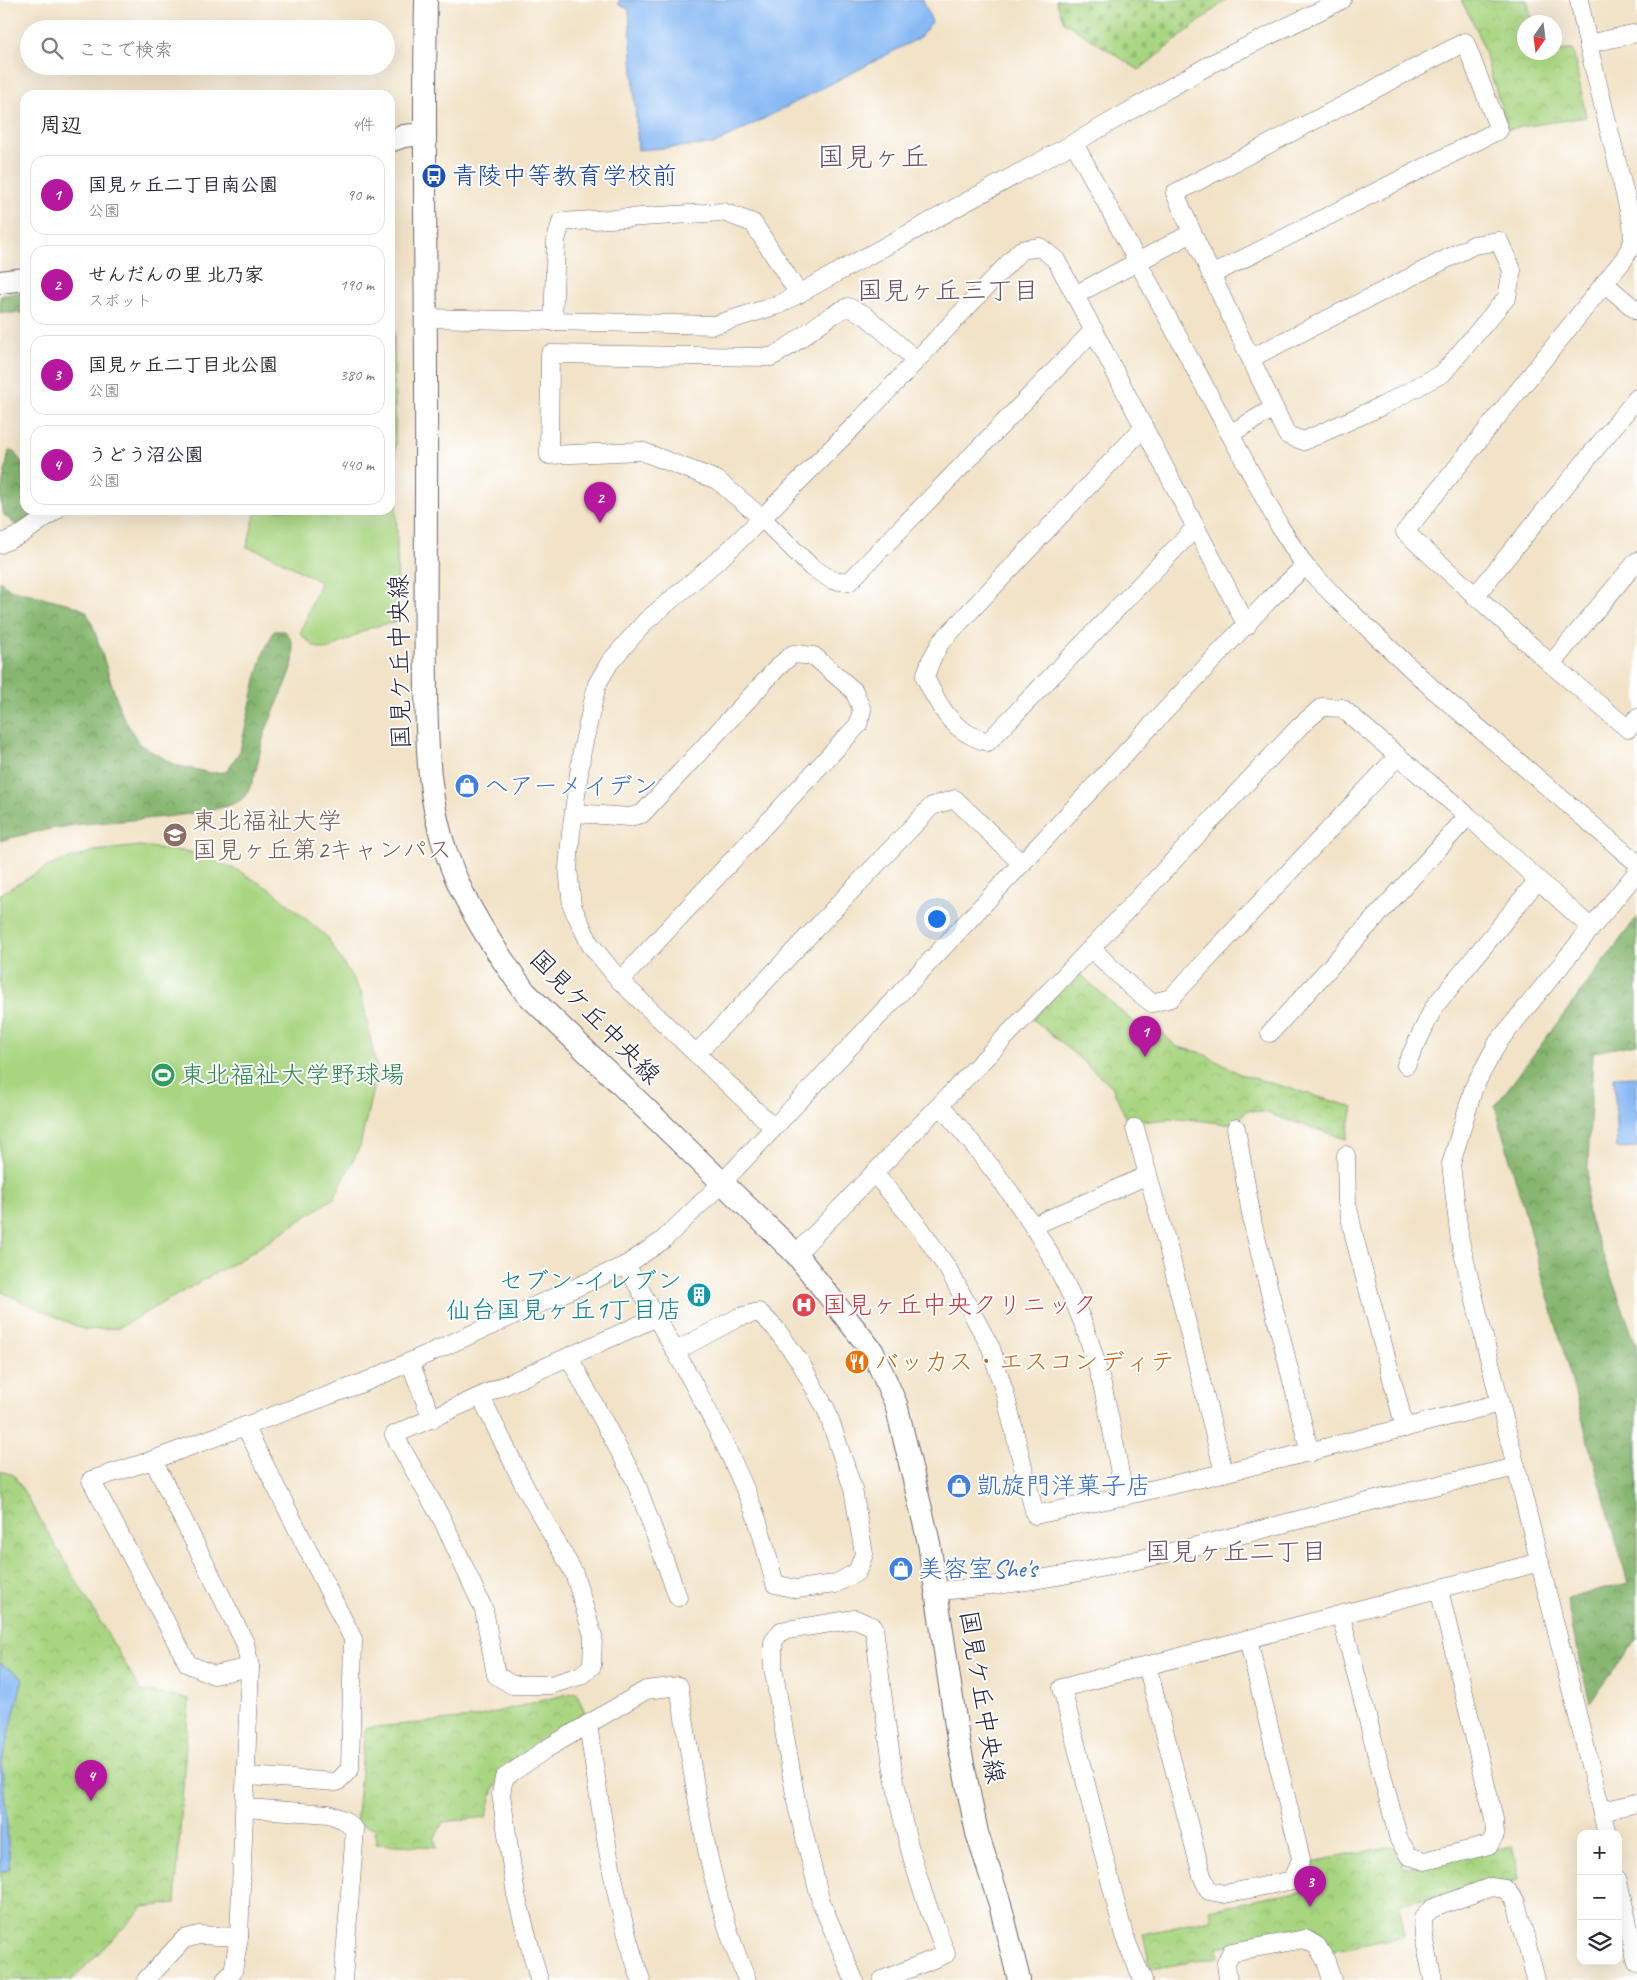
<!DOCTYPE html>
<html lang="ja">
<head>
<meta charset="utf-8">
<style>
  :root { --surface:#fff; --page:#f2f2f3; --text:#2b2b33; --muted:#7c7c81; --line:#e1e1e2; --accent:#b5179e }
  body { margin:0; font-family:Caveat,"Klee One",sans-serif; background:var(--page); color:var(--text) }
  .controls { position:absolute; right:15px; bottom:15px; display:grid; overflow:hidden; border-radius:10px; box-shadow:0 5px 20px #0002 }
  .controls button { width:45px; height:45px; display:grid; place-items:center; padding:0; border:0; border-bottom:1px solid var(--line); background:var(--surface); color:var(--text); font:25px sans-serif }
  .compass { position:absolute; left:1517px; top:15px; width:45px; height:45px; border-radius:50%; background:var(--surface); box-shadow:0 5px 20px #0002; rotate:194deg }
  .you { position:absolute; left:936px; top:918px; width:18px; height:18px; margin:-12px; border:4px solid #fff; border-radius:50%; background:#1a73e8; box-shadow:0 0 0 8px #1a73e833 }
  .badge { display:grid; place-items:center; width:32px; height:32px; border-radius:50%; background:var(--accent); color:#fff; font-size:16px; font-weight:700 }
  .pin { position:absolute; translate:-50% -41px; filter:drop-shadow(0 1px 2px #0008) }
  .pin::after { content:''; position:absolute; top:26px; width:18px; height:15px; background:inherit; clip-path:polygon(0 0,100% 0,50% 100%) }
  .list { margin:0; padding:0; list-style:none }
  h2 { display:flex; justify-content:space-between; align-items:center; height:65px; margin:0; padding:0 20px; font-size:21px }
  h2 small { font-size:16px; font-weight:400; color:var(--muted) }
  .list li { display:grid; grid-template-columns:32px 1fr auto; gap:15px; align-items:center; box-sizing:border-box; height:80px; margin:0 10px 10px; padding:0 10px; border:1px solid var(--line); border-radius:15px }
  .list b { display:block; font-size:19px; white-space:nowrap }
  .list p { margin:0; font-size:16px; white-space:nowrap; color:var(--muted) }
  .list em { font-size:16px; font-style:normal; color:var(--muted) }
  .icon { flex:none; width:28px; height:28px; fill:none; stroke:currentColor; stroke-width:2; stroke-linecap:round; stroke-linejoin:round }
  .map { position:relative; flex:none; width:1637px; height:1980px; overflow:hidden }
  .search { position:absolute; background:var(--surface); box-shadow:0 5px 20px #0002; left:20px; top:20px; width:375px; height:55px; display:flex; align-items:center; gap:12px; box-sizing:border-box; padding:0 18px; border-radius:28px; color:var(--muted); font-size:19px }
  .panel { position:absolute; background:var(--surface); box-shadow:0 5px 20px #0002; left:20px; top:90px; width:375px; height:425px; border-radius:15px }
  .map>svg:first-child { display:block }
  .grass { fill:#a9d581; stroke:#667c5e }
  .forest { fill:url(#forest-crowns); stroke:#546c55 }
  .cemetery { fill:url(#cemetery-stones); stroke:#667c5e }
  .park { fill:url(#park-crowns); stroke:#667c5e }
  .water { fill:#88b9f4; stroke:#556e98 }
  .lines { fill:none; stroke-linecap:round; stroke-linejoin:round }
  .minor-casing { stroke:#6b666c; stroke-width:19 }
  .tertiary-casing { stroke:#6b666c; stroke-width:24 }
  .minor { stroke:#fff; stroke-width:18 }
  .tertiary { stroke:#fff; stroke-width:22 }
  .labels { text-anchor:middle; dominant-baseline:central; stroke-width:4; stroke-linejoin:round; paint-order:stroke }
  .transit-label { font-size:25px; fill:#164399; stroke:#fff; text-anchor:start }
  .street-label { font-size:25px; fill:#22223b; stroke:#fff }
  .shop-label { font-size:25px; fill:#366cbe; stroke:#fff; text-anchor:start }
  .education-label { font-size:25px; fill:#785e54; stroke:#fff; text-anchor:start }
  .leisure-label { font-size:25px; fill:#27864d; stroke:#fff; text-anchor:start }
  .culture-label { font-size:25px; fill:#0d838f; stroke:#fff; text-anchor:end }
  .health-label { font-size:25px; fill:#be3a42; stroke:#fff; text-anchor:start }
  .food-label { font-size:25px; fill:#c56008; stroke:#fff; text-anchor:start }
  .neighbourhood-label { font-size:26px; fill:#6d5360; stroke:#fff }
  .quarter-label { font-size:28px; fill:#6d5360; stroke:#fff }
</style>
</head>
<body>
<div class="map">
<svg width="1637" height="1980" viewBox="0 0 1637 1980">
  <defs>
    <pattern id="forest-crowns" width="20" height="18" patternUnits="userSpaceOnUse" patternTransform="scale(1.25)"><rect width="20" height="18" fill="#86b66f"/><path d="M2 6a3 3 0 1 1 6 0M12 15a3 3 0 1 1 6 0" fill="none" stroke="#6d945c"/></pattern>
    <pattern id="cemetery-stones" width="16" height="16" patternUnits="userSpaceOnUse" patternTransform="scale(1.25)"><rect width="16" height="16" fill="#a9d581"/><path d="M2 7V4a2 2 0 0 1 4 0v3zM10 15v-3a2 2 0 0 1 4 0v3z" fill="#91b770"/></pattern>
    <pattern id="park-crowns" width="20" height="18" patternUnits="userSpaceOnUse" patternTransform="scale(1.25)"><rect width="20" height="18" fill="#a9d581"/><path d="M2 6a3 3 0 1 1 6 0M12 15a3 3 0 1 1 6 0" fill="none" stroke="#91b770"/></pattern>
  </defs>
  <rect width="100%" height="100%" fill="#fff"/>
  <filter id="ink" filterUnits="userSpaceOnUse"><feTurbulence type="fractalNoise" baseFrequency=".02" numOctaves="2"/><feDisplacementMap in="SourceGraphic" scale="10" xChannelSelector="R" yChannelSelector="G"/><feConvolveMatrix kernelMatrix="1 2 1 2 8 2 1 2 1" color-interpolation-filters="sRGB"/></filter>
  <filter id="wash" filterUnits="userSpaceOnUse"><feTurbulence type="fractalNoise" baseFrequency=".0096" numOctaves="4" result="noise"/><feDisplacementMap in="SourceGraphic" scale="20" xChannelSelector="R" yChannelSelector="G"/><feGaussianBlur stdDeviation="1.12" result="paint"/><feColorMatrix in="noise" values="0 0 0 0 0 0 0 0 0 0 0 0 0 0 0 0 0 1.4 0 .05"/><feComposite in="paint" operator="in"/></filter>
  <g filter="url(#wash)">
    <rect width="100%" height="100%" fill="#f2e3c8"/>
    <g class="grass">
      <polygon points="390,182 392,182 398,621 372,627 327,650 315,647 300,634 320,582 270,555 247,547 256,510 390,510"/>
      <polygon points="140,846 191,852 237,870 273,891 327,937 361,992 377,1071 360,1146 334,1198 246,1256 118,1328 85,1330 0,1291 0,894 51,865 94,851"/>
    </g>
    <g class="forest">
      <polygon points="25,291 25,313 0,313 0,296"/>
      <polygon points="9,451 14,452 22,463 22,478 25,480 25,510 45,510 16,525 4,515 0,498"/>
      <path d="M0,581L10,589L70,604L86,611L93,626L121,713L139,744L175,765L210,773L226,772L240,751L256,679L264,652L274,631H285C304,653 287,681 277,704C273,713 269,723 265,732C258,753 258,779 244,797C228,817 104,821 74,825C49,829 24,834 0,841Z"/>
      <polygon points="1637,917 1637,1044 1593,1052 1586,1210 1637,1347 1637,1639 1590,1703 1566,1599 1628,1583 1495,1106"/>
    </g>
    <polygon class="cemetery" points="1056,0 1226,0 1139,70 1064,22"/>
    <g class="park">
      <polygon points="1461,0 1527,0 1532,22 1524,22 1524,52 1573,50 1586,117 1508,129 1478,32"/>
      <polygon points="1078,972 1133,1022 1150,1021 1177,1047 1200,1052 1240,1074 1353,1107 1346,1139 1267,1113 1247,1110 1236,1122 1226,1124 1181,1118 1128,1123 1112,1086 1033,1019"/>
      <polygon points="0,1471 14,1475 141,1691 189,1699 175,1903 144,1907 72,1980 0,1980"/>
      <polygon points="576,1692 586,1715 494,1788 486,1817 443,1822 434,1839 437,1847 376,1844 375,1828 356,1825 365,1728 472,1718"/>
      <polygon points="1398,1845 1403,1868 1512,1846 1519,1880 1399,1904 1405,1936 1332,1951 1315,1928 1218,1947 1219,1957 1151,1969 1143,1934 1212,1919 1210,1909 1317,1888 1312,1862"/>
    </g>
    <g class="water">
      <polygon points="619,0 923,0 932,22 919,38 715,144 638,150 629,9 619,5"/>
      <polygon points="1637,1076 1637,1147 1617,1148 1614,1077"/>
      <polygon points="0,1663 23,1678 2,1762 10,1869 0,1873"/>
    </g>
  </g>
  <g filter="url(#ink)">
    <g class="lines">
      <defs>
        <g id="minor">
          <polyline points="1579,0 1588,44 1632,223 1633,242 1624,259 1405,532 1551,664 1628,729 1637,718"/>
          <polyline points="1588,44 1637,33"/>
          <polyline points="1074,143 1280,527 1305,566 1339,601 1434,690 1637,863"/>
          <path d="M1211,275L1499,130L1465,42L1175,193C1210,275 1249,355 1287,435L1304,441L1382,406L1443,373L1507,297L1512,270L1499,241L1474,245L1251,358"/>
          <polyline points="1604,283 1637,311"/>
          <polyline points="1075,295 1192,233"/>
          <polyline points="427,318 714,325 778,305 1074,143 1213,63 1342,0"/>
          <polyline points="553,322 556,241 561,222 723,212 753,223 799,294"/>
          <path d="M916,360L865,315L848,307C819,319 800,343 771,357L550,354L549,455L641,451L717,480L762,518L811,567L832,580L849,582L1094,330"/>
          <path d="M1144,427L941,642L931,660L925,677C939,707 953,733 988,742L1196,527"/>
          <polyline points="1230,434 1274,408"/>
          <polyline points="0,544 22,534 56,510"/>
          <polyline points="1475,596 1637,398"/>
          <polyline points="1551,664 1637,561"/>
          <polyline points="575,813 629,817 642,814 779,666 793,654 814,656 854,691 862,710 858,725 620,981"/>
          <polyline points="1091,948 1131,987 1152,1003 1171,998 1398,756"/>
          <polyline points="1270,1033 1468,816"/>
          <polyline points="697,1053 932,806 955,799 1022,864"/>
          <polyline points="1406,1065 1434,1007 1537,881"/>
          <path d="M940,1105C997,1171 1051,1241 1083,1323C1104,1378 1114,1439 1124,1497"/>
          <polyline points="773,1127 620,981 590,944 572,906 568,868 571,833 582,751 597,684 610,662 646,621 723,556 762,518 860,420 1021,250 1040,247 1056,260 1075,295 1247,626"/>
          <polyline points="1135,1128 1169,1251 1224,1473"/>
          <polyline points="1236,1128 1253,1225 1310,1453"/>
          <polyline points="1346,1155 1347,1203 1355,1240 1405,1428"/>
          <path d="M874,1173L920,1228L948,1269L991,1348L1005,1394L1035,1515C1191,1483 1346,1443 1500,1403"/>
          <polyline points="1033,1226 1148,1175"/>
          <polyline points="796,1254 1096,943 1300,726 1322,707 1342,708 1468,816 1591,928"/>
          <path d="M626,1265C672,1345 720,1425 754,1511C763,1534 768,1560 775,1584L796,1589L835,1584L857,1572L864,1554L853,1489L827,1411L800,1362L776,1329L759,1312L739,1317L676,1351"/>
          <polyline points="569,1357 635,1480 678,1597"/>
          <polyline points="410,1362 432,1419"/>
          <polyline points="481,1397 526,1489 574,1573 593,1636 592,1666 580,1676 550,1685 512,1685 496,1675 484,1610 443,1521 394,1435 657,1317"/>
          <polyline points="245,1426 353,1639 350,1769 337,1782 247,1776"/>
          <polyline points="153,1460 245,1643 250,1667 239,1937 233,1972 225,1980"/>
          <path d="M937,1591C1069,1582 1198,1546 1325,1513C1388,1496 1452,1482 1516,1467"/>
          <polyline points="1341,1616 1399,1840 1409,1856 1425,1861 1489,1845 1495,1835 1494,1819 1439,1589"/>
          <polyline points="1147,1665 1202,1876 1209,1891 1225,1894 1293,1880 1301,1859 1248,1639"/>
          <polyline points="250,1667 214,1675 188,1664 91,1480 153,1460 365,1382 626,1265 662,1241 722,1183 1270,599 1305,566"/>
          <path d="M588,1724C601,1811 612,1897 641,1980"/>
          <polyline points="246,1808 329,1814 344,1820 355,1830 343,1980"/>
          <polyline points="1602,1811 1637,1803"/>
          <polyline points="1607,1834 1460,1241 1451,1164 1474,1087 1498,1042 1637,872"/>
          <polyline points="1618,1881 1637,1963"/>
          <polyline points="146,1980 184,1939 199,1935 239,1937"/>
          <path d="M539,1980L516,1895L501,1794L504,1778L546,1749L646,1690L679,1686C695,1785 707,1887 747,1980"/>
          <path d="M854,1980L821,1902L797,1806L773,1667V1642L781,1631L855,1619L874,1627C885,1714 893,1803 921,1886C928,1909 938,1931 946,1954L882,1980"/>
          <polyline points="1143,1980 1124,1936 1062,1688 1540,1562"/>
          <polyline points="1228,1980 1226,1963 1231,1952 1305,1939 1317,1946 1326,1961 1332,1980"/>
          <polyline points="1433,1980 1424,1937 1423,1918 1431,1909 1491,1887 1505,1889 1516,1902 1536,1980"/>
        </g>
        <g id="tertiary">
          <path d="M426,0C423,163 427,327 426,490C426,556 425,623 426,689C427,745 428,802 447,855C464,905 495,950 525,992L796,1254L873,1352L896,1404L929,1543L958,1739L977,1833L1000,1904L1019,1980"/>
          <polyline points="390,141 404,136 424,134"/>
          <polyline points="0,282 25,279"/>
        </g>
      </defs>
      <use href="#minor" class="minor-casing"/>
      <use href="#tertiary" class="tertiary-casing"/>
      <use href="#minor" class="minor"/>
      <use href="#tertiary" class="tertiary"/>
    </g>
  </g>
  <defs>
    <symbol id="bus-disc" viewBox="-11 -11 22 22"><circle r="9.5" fill="#1a4fb4" stroke="#fff"/><path d="M-5-6H5V4H4V6H2V4H-2V6H-4V4H-5ZM-3.5-4V0h7V-4ZM-3.5 1.2v1.5H-2V1.2ZM2 1.2v1.5H3.5V1.2Z" fill="#fff"/></symbol>
    <symbol id="shop-disc" viewBox="-11 -11 22 22"><circle r="9.5" fill="#3f7fe0" stroke="#fff"/><path d="M-5-2.5h2.3a2.7 3.5 0 0 1 5.4 0H5L5.5 6h-11ZM-1.5-2.5h3a1.5 2.3 0 0 0-3 0Z" fill="#fff"/></symbol>
    <symbol id="university-disc" viewBox="-11 -11 22 22"><circle r="9.5" fill="#8d6e63" stroke="#fff"/><path d="M0-5L7-2L0 1L-7-2ZM-4 1L0 2.5L4 1V4Q0 6-4 4Z" fill="#fff"/></symbol>
    <symbol id="stadium-disc" viewBox="-11 -11 22 22"><circle r="9.5" fill="#2e9e5b" stroke="#fff"/><path d="M0-5a6.5 5 0 1 0 0 10a6.5 5 0 1 0 0-10ZM-3.5-1.8h7v3.6h-7Z" fill="#fff"/></symbol>
    <symbol id="building-disc" viewBox="-11 -11 22 22"><circle r="9.5" fill="#0f9aa8" stroke="#fff"/><path d="M-4-6H4V6H1V3H-1V6H-4ZM-2.5-4.3h1.7v1.8h-1.7ZM.8-4.3h1.7v1.8H.8ZM-2.5-1h1.7V.8h-1.7ZM.8-1h1.7V.8H.8Z" fill="#fff"/></symbol>
    <symbol id="hospital-disc" viewBox="-11 -11 22 22"><circle r="9.5" fill="#e0444e" stroke="#fff"/><path d="M-5-5h3v3.5h4V-5h3V5h-3V1.5h-4V5h-3Z" fill="#fff"/></symbol>
    <symbol id="restaurant-disc" viewBox="-11 -11 22 22"><circle r="9.5" fill="#e8710a" stroke="#fff"/><path d="M-5-6h1v4h1v-4h1v4h1v-4h1v5L-1.5 .5V6h-2V.5L-5-1ZM5-6V6H3V1.5H1.5Q1.5-4 5-6Z" fill="#fff"/></symbol>
  </defs>
  <g fill-rule="evenodd">
    <use href="#bus-disc" x="420" y="162" width="28" height="28"/>
    <use href="#shop-disc" x="453" y="772" width="28" height="28"/>
    <use href="#university-disc" x="161" y="821" width="28" height="28"/>
    <use href="#stadium-disc" x="149" y="1061" width="28" height="28"/>
    <use href="#building-disc" x="685" y="1281" width="28" height="28"/>
    <use href="#hospital-disc" x="790" y="1291" width="28" height="28"/>
    <use href="#restaurant-disc" x="843" y="1348" width="28" height="28"/>
    <use href="#shop-disc" x="945" y="1472" width="28" height="28"/>
    <use href="#shop-disc" x="887" y="1555" width="28" height="28"/>
  </g>
  <g class="labels">
    <g class="transit-label">
      <text x="452" y="176">青陵中等教育学校前</text>
    </g>
    <g class="street-label">
      <text transform="translate(400 662) rotate(-91)">国見ケ丘中央線</text>
      <text transform="translate(595 1017) rotate(46)">国見ケ丘中央線</text>
      <text transform="translate(982 1697) rotate(81)">国見ケ丘中央線</text>
    </g>
    <g class="shop-label">
      <text x="484" y="786">ヘアーメイデン</text>
      <text x="976" y="1486">凱旋門洋菓子店</text>
      <text x="918" y="1569">美容室She's</text>
    </g>
    <g class="education-label">
      <text x="192" y="821">東北福祉大学<tspan x="192" dy="29">国見ヶ丘第2キャンパス</tspan></text>
    </g>
    <g class="leisure-label">
      <text x="180" y="1075">東北福祉大学野球場</text>
    </g>
    <g class="culture-label">
      <text x="682" y="1281">セブン-イレブン<tspan x="682" dy="29">仙台国見ヶ丘1丁目店</tspan></text>
    </g>
    <g class="health-label">
      <text x="822" y="1305">国見ヶ丘中央クリニック</text>
    </g>
    <g class="food-label">
      <text x="874" y="1362">バッカス・エスコンディテ</text>
    </g>
    <g class="neighbourhood-label">
      <text x="948" y="290">国見ヶ丘三丁目</text>
      <text x="1236" y="1551">国見ヶ丘二丁目</text>
    </g>
    <g class="quarter-label">
      <text x="873" y="156">国見ヶ丘</text>
    </g>
  </g>
</svg>
<div class="controls">
<button>+</button>
<button>−</button>
<button><svg class="icon" aria-label="layers" viewBox="0 0 24 24"><path d="M12 4l9 5-9 5-9-5zM3 14l9 5 9-5"/></svg></button>
</div>
<svg class="compass" viewBox="-18 -18 36 36"><path d="M0-13l5 13h-10z" fill="#e53935"/><path d="M0 13l5-13h-10z" fill="#7c7c81"/></svg>
<div class="you"></div>
<div class="pin badge" style="left:1145px;top:1057px">1</div>
<div class="pin badge" style="left:600px;top:523px">2</div>
<div class="pin badge" style="left:1310px;top:1907px">3</div>
<div class="pin badge" style="left:91px;top:1801px">4</div>
<div class="search"><svg class="icon" aria-label="search" viewBox="0 0 24 24"><circle cx="10" cy="10" r="6"/><path d="M15 15l6 6"/></svg>ここで検索</div>
<section class="panel">
<h2>周辺<small>4件</small></h2>
<ul class="list">
<li><span class="badge">1</span><div><b>国見ヶ丘二丁目南公園</b><p>公園</p></div><em>90 m</em></li>
<li><span class="badge">2</span><div><b>せんだんの里 北乃家</b><p>スポット</p></div><em>190 m</em></li>
<li><span class="badge">3</span><div><b>国見ヶ丘二丁目北公園</b><p>公園</p></div><em>380 m</em></li>
<li><span class="badge">4</span><div><b>うどう沼公園</b><p>公園</p></div><em>440 m</em></li>
</ul>
</section>
</div>
</body>
</html>
